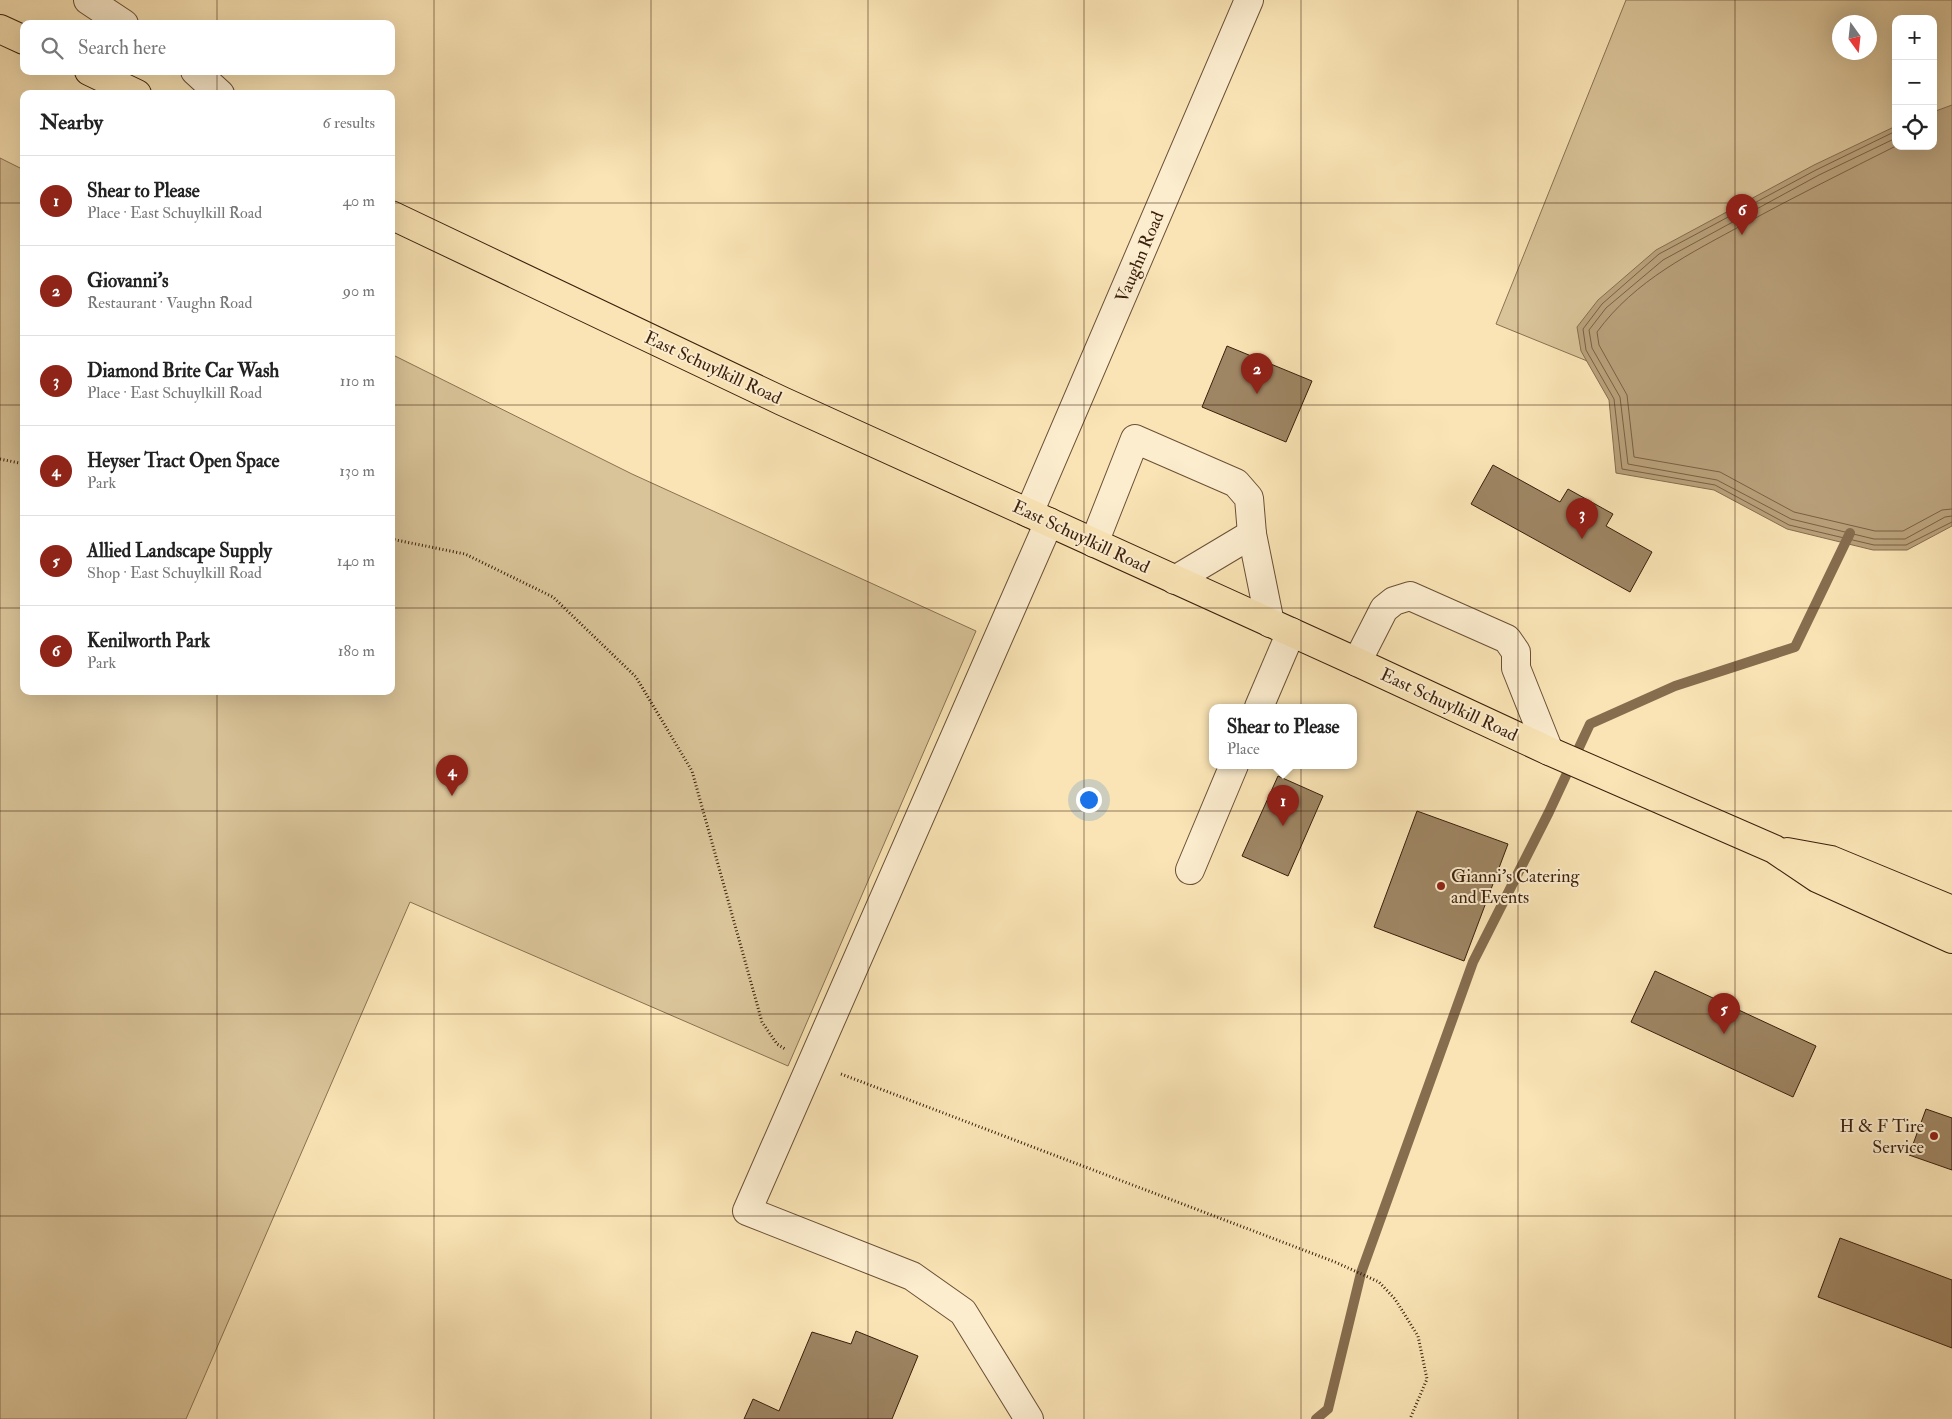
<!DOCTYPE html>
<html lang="en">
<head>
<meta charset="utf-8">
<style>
  :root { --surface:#fff; --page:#f6f6f6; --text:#222; --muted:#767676; --line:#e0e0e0; --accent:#8f2418 }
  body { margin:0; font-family:"IM FELL Double Pica",serif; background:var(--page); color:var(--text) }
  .controls { position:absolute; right:15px; top:15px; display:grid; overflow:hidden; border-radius:10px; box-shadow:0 5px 20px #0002 }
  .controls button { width:45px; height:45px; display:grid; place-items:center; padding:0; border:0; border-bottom:1px solid var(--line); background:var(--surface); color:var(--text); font:25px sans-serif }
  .compass { position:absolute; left:1832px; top:15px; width:45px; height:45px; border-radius:50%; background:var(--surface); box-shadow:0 5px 20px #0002; rotate:165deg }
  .you { position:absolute; left:1088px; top:799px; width:18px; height:18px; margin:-12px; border:4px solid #fff; border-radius:50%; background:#1a73e8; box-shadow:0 0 0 8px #1a73e833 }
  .badge { display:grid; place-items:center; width:32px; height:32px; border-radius:50%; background:var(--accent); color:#fff; font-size:16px; font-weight:700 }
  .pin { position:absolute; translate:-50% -41px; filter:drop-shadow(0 1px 2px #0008) }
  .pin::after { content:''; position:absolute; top:26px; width:18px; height:15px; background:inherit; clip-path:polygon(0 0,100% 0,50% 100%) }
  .popup { position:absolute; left:1209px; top:704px; width:148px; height:65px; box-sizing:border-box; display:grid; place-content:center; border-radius:10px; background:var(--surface); filter:drop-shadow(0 1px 4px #0005); font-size:16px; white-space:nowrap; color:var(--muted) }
  .popup b { font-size:19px; color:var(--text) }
  .popup::after { content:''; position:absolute; left:50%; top:100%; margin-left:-10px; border:10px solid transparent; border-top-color:var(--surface) }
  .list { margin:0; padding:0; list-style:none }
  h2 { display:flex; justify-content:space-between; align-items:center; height:65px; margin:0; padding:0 20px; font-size:21px }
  h2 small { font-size:16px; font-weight:400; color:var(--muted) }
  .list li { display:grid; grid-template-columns:32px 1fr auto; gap:15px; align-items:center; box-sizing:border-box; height:90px; padding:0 20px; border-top:1px solid var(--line) }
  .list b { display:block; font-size:19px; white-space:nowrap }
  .list p { margin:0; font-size:16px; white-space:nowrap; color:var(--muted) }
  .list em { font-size:16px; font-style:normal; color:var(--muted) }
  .icon { flex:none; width:28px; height:28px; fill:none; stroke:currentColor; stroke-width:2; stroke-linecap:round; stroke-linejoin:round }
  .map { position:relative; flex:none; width:1952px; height:1419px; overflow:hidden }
  .search { position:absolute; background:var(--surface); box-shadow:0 5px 20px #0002; left:20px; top:20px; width:375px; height:55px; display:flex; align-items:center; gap:12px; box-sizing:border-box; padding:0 18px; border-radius:10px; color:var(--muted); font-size:19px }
  .panel { position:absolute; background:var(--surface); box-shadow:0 5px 20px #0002; left:20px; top:90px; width:375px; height:605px; border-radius:10px }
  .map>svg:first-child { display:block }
  .green { fill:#d9c398; stroke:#8a7152; fill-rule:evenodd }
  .water { fill:#b9a17b; stroke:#866d4e }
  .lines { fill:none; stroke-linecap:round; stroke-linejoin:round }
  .shore { stroke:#7a6043; stroke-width:1 }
  .stream { stroke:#866d4e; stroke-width:10 }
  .building { fill:#9e8563; stroke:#3a1f0b }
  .minor-casing { stroke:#6a5036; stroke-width:30 }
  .major-casing { stroke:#3a1f0b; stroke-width:30 }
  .path { stroke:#3a1f0b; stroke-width:3; stroke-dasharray:1 2.5; stroke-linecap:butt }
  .minor { stroke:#fcedcf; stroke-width:28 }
  .major { stroke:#fae4b5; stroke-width:28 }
  .grid { fill:none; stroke:#3a1f0b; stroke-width:1; stroke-opacity:0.55 }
  .poi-dot { fill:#8f2418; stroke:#fcedcf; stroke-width:2 }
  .labels { text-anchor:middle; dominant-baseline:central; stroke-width:4; stroke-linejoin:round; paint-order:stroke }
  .street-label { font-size:18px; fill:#3a1f0b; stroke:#fcedcf }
  .poi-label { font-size:18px; fill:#3a1f0b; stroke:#fcedcf; text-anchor:start }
</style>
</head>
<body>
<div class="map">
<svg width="1952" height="1419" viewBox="0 0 1952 1419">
  <rect width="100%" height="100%" fill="#fae4b5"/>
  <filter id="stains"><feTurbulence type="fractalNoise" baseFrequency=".004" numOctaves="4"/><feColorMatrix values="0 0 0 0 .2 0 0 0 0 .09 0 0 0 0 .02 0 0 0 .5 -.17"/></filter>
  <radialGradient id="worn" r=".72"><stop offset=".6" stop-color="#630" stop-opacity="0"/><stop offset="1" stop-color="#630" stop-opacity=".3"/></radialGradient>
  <g class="green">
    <path d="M1626,0H1952V509L1496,324ZM1896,19H1933V146H1896ZM1840,22H1870V52H1840Z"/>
    <polygon points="0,158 24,170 24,691 391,691 391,354 632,474 976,631 788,1066 410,902 186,1419 0,1419"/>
  </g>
  <polygon class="water" points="1952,105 1952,526 1907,550 1873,550 1787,529 1714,490 1616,473 1609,400 1581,351 1577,327 1598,300 1656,250 1814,165 1896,126 1896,146 1933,146 1933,112"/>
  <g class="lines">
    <g class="shore">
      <polyline points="1896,131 1816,170 1659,254 1602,304 1583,329 1586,350 1614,399 1622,469 1715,485 1789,525 1874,545 1906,545 1952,522"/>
      <polyline points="1896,138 1819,175 1663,260 1606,308 1589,330 1592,348 1620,397 1628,464 1717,480 1791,519 1874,539 1905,539 1945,517 1952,516"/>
      <path d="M1896,146C1846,171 1796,196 1746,223C1691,253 1635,280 1597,332L1599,345L1627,395L1634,457L1720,472L1794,512L1875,531H1903L1942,510L1952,509"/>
    </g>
    <polyline class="stream" points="1316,1419 1328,1409 1361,1273 1473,962 1549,812 1590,724 1675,686 1795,647 1850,533"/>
  </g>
  <g class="building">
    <polygon points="1227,346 1312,381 1286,442 1202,407"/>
    <polygon points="1493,465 1560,502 1568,489 1613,514 1606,526 1652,552 1630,592 1471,504"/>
    <polygon points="1278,776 1323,796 1288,876 1242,856"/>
    <polygon points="1417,811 1508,844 1464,961 1374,927"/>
    <polygon points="1655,971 1816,1046 1793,1097 1631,1022"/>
    <polygon points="1926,1109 1952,1118 1952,1170 1909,1155"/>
    <polygon points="1840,1238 1952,1280 1952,1348 1818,1297"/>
    <polygon points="856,1331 918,1356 892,1419 744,1419 753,1399 779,1411 812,1332 851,1344"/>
  </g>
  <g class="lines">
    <defs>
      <g id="minor">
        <polyline points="88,0 124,24"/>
        <polyline points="195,71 220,94"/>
        <polyline points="1029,513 1249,0"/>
        <polyline points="1094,543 1135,439 1236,483 1249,498 1252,534 1270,623"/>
        <polyline points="1175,580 1252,534"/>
        <polyline points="1357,662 1384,609 1394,601 1410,596 1507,639 1516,652 1516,668 1549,751"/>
        <polyline points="1259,707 1291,632"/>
        <polyline points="1190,870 1234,765"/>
        <polyline points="1029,1419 963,1312 912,1276 747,1211 1049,522"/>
      </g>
      <g id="major">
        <polyline points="0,29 24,40"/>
        <polyline points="89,71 137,94"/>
        <polyline points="391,215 782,401 1357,662 1549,751 1774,849 1817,878 1952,939"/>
        <polyline points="1787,852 1831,860 1952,910"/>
      </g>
    </defs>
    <use href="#minor" class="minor-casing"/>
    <use href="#major" class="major-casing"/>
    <g class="path">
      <polyline points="0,459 24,464"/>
      <polyline points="391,539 465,554 553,597 636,677 692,771 762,1022 777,1044 785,1049"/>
      <polyline points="841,1074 1335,1262 1379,1282 1395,1299 1418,1336 1427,1379 1410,1419"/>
    </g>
    <use href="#minor" class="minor"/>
    <use href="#major" class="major"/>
  </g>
  <path class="grid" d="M217,0V24M434,0V1419M651,0V1419M868,0V1419M1084,0V1419M1301,0V1419M1518,0V1419M1735,0V1419M217,71V94M0,203H24M391,203H1952M0,405H24M391,405H1952M0,608H24M391,608H1952M217,691V1419M0,811H1952M0,1014H1952M0,1216H1952"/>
  <g class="poi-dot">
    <circle cx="1441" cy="886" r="5"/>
    <circle cx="1934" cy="1136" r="5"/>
  </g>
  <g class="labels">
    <g class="street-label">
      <text transform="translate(1140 257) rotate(-67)">Vaughn Road</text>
      <text transform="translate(713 368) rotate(25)">East Schuylkill Road</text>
      <text transform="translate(1081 537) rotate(25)">East Schuylkill Road</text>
      <text transform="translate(1449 705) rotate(25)">East Schuylkill Road</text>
    </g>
    <g class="poi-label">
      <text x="1451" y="876">Gianni’s Catering<tspan x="1451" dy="21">and Events</tspan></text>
      <text x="1924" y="1126" text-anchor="end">H &amp; F Tire<tspan x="1924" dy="21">Service</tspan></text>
    </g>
  </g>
  <rect width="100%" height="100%" filter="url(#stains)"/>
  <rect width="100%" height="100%" fill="url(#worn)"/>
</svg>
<div class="controls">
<button>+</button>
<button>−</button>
<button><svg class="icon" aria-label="locate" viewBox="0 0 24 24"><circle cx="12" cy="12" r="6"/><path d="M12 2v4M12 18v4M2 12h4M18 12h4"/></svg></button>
</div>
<svg class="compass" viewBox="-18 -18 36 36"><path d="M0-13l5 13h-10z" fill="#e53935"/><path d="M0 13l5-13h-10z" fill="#767676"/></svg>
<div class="you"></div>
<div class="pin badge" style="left:1283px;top:826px">1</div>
<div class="popup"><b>Shear to Please</b>Place</div>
<div class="pin badge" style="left:1257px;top:394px">2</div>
<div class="pin badge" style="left:1582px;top:539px">3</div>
<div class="pin badge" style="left:452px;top:796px">4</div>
<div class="pin badge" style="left:1724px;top:1034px">5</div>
<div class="pin badge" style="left:1742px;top:235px">6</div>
<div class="search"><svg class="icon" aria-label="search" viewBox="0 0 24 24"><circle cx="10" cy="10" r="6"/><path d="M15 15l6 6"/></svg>Search here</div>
<section class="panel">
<h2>Nearby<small>6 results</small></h2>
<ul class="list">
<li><span class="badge">1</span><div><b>Shear to Please</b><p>Place · East Schuylkill Road</p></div><em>40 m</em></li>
<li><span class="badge">2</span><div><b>Giovanni’s</b><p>Restaurant · Vaughn Road</p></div><em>90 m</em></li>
<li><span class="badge">3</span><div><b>Diamond Brite Car Wash</b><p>Place · East Schuylkill Road</p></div><em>110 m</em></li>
<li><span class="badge">4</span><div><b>Heyser Tract Open Space</b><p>Park</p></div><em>130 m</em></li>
<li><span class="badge">5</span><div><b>Allied Landscape Supply</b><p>Shop · East Schuylkill Road</p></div><em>140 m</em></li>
<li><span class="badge">6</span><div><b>Kenilworth Park</b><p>Park</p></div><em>180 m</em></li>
</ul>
</section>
</div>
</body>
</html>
